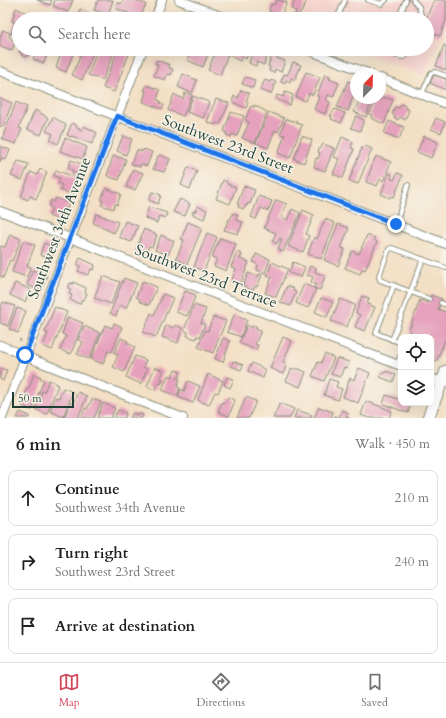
<!DOCTYPE html>
<html lang="en">
<head>
<meta charset="utf-8">
<style>
  :root { --surface:#fff; --page:#f6f6f6; --text:#202124; --muted:#757577; --line:#e0e0e0; --accent:#d1495b }
  body { margin:0; font-family:Cardo,serif; background:var(--page); color:var(--text) }
  .controls { position:absolute; right:12px; bottom:12px; display:grid; overflow:hidden; border-radius:8px; box-shadow:0 4px 16px #0002 }
  .controls button { width:36px; height:36px; display:grid; place-items:center; padding:0; border:0; border-bottom:1px solid var(--line); background:var(--surface); color:var(--text); font:20px sans-serif }
  .compass { position:absolute; left:350px; top:68px; width:36px; height:36px; border-radius:50%; background:var(--surface); box-shadow:0 4px 16px #0002; rotate:23deg }
  .scale { position:absolute; left:12px; bottom:10px; width:62px; box-sizing:border-box; padding-left:4px; border:2px solid #1f3d34; border-top:0; font-size:11px; line-height:14px; white-space:nowrap; color:#1f3d34; -webkit-text-stroke:3px #f7f3e8; paint-order:stroke }
  .stop { position:absolute; width:12px; height:12px; margin:-9px; border:3px solid #1a73e8; border-radius:50%; background:#fff }
  .stop.end { background:#1a73e8; border-color:#fff; box-shadow:0 1px 4px #0008 }
  .list { margin:0; padding:0; list-style:none }
  h2 { display:flex; justify-content:space-between; align-items:center; height:52px; margin:0; padding:0 16px; font-size:17px }
  h2 small { font-size:13px; font-weight:400; color:var(--muted) }
  .list li { display:grid; grid-template-columns:26px 1fr auto; gap:12px; align-items:center; box-sizing:border-box; height:56px; margin:0 8px 8px; padding:0 8px; border:1px solid var(--line); border-radius:8px }
  .list b { display:block; font-size:15px; white-space:nowrap }
  .list p { margin:0; font-size:13px; white-space:nowrap; color:var(--muted) }
  .list em { font-size:13px; font-style:normal; color:var(--muted) }
  .icon { flex:none; width:22px; height:22px; fill:none; stroke:currentColor; stroke-width:2; stroke-linecap:round; stroke-linejoin:round }
  .map { position:relative; flex:none; width:446px; height:418px; overflow:hidden }
  .search { position:absolute; background:var(--surface); box-shadow:0 4px 16px #0002; left:12px; right:12px; top:12px; height:44px; display:flex; align-items:center; gap:10px; box-sizing:border-box; padding:0 14px; border-radius:22px; color:var(--muted); font-size:15px }
  .sheet { height:244px; background:var(--surface) }
  nav { display:flex; justify-content:space-around; align-items:center; box-sizing:border-box; height:56px; border-top:1px solid var(--line); background:var(--surface); font-size:11px; color:var(--muted) }
  nav a { display:grid; justify-items:center; gap:2px }
  nav .on { color:var(--accent) }
  .map>svg:first-child { display:block }
  .built { fill:#f7d0cb }
  .building { fill:#e6a1bd }
  .lines { fill:none; stroke-linecap:round; stroke-linejoin:round }
  .lane-casing { stroke:#898e7c; stroke-width:6 }
  .street-casing { stroke:#898e7c; stroke-width:10 }
  .secondary-casing { stroke:#898e7c; stroke-width:13 }
  .path { stroke:#898e7c; stroke-width:1.5; stroke-dasharray:3 3; stroke-linecap:butt }
  .lane { stroke:#fff; stroke-width:4 }
  .street { stroke:#fff; stroke-width:8 }
  .secondary { stroke:#fff; stroke-width:11 }
  .route { stroke:#1a73e8; stroke-width:5 }
  .labels { text-anchor:middle; dominant-baseline:central; stroke-width:3; stroke-linejoin:round; paint-order:stroke }
  .street-label { font-size:15px; fill:#1f3d34; stroke:#f7f3e8 }
</style>
</head>
<body>
<div class="map">
<svg width="446" height="418" viewBox="0 0 446 418">
  <rect width="100%" height="100%" fill="#f7f3e8"/>
  <filter id="ink" filterUnits="userSpaceOnUse"><feTurbulence type="fractalNoise" baseFrequency=".025" numOctaves="2"/><feDisplacementMap in="SourceGraphic" scale="8" xChannelSelector="R" yChannelSelector="G"/><feConvolveMatrix kernelMatrix="1 2 1 2 8 2 1 2 1" color-interpolation-filters="sRGB"/></filter>
  <filter id="wash" filterUnits="userSpaceOnUse"><feTurbulence type="fractalNoise" baseFrequency=".012" numOctaves="4" result="noise"/><feDisplacementMap in="SourceGraphic" scale="16" xChannelSelector="R" yChannelSelector="G"/><feGaussianBlur stdDeviation="0.9" result="paint"/><feColorMatrix in="noise" values="0 0 0 0 0 0 0 0 0 0 0 0 0 0 0 0 0 1.4 0 .05"/><feComposite in="paint" operator="in"/></filter>
  <g filter="url(#wash)">
    <rect width="100%" height="100%" fill="#f3dfc4"/>
    <polygon class="built" points="310,0 446,0 446,27 424,76 354,49 427,49 427,19 303,19"/>
    <g id="blocks">
      <g class="building">
        <polygon points="37,0 52,0 50,5"/>
        <polygon points="55,0 73,0 68,12 53,6"/>
        <polygon points="98,0 113,0 108,15 94,10"/>
        <polygon points="123,0 135,0 146,4 140,18 115,8 117,2 121,4"/>
        <polygon points="277,0 287,2 281,16 278,15 277,18 271,16 272,12 269,11 271,4 274,5"/>
        <polygon points="295,0 307,0 301,13 300,13 297,19 294,18 296,11 291,9"/>
        <polygon points="434,0 446,0 446,21 440,36 427,31 426,19"/>
        <polygon points="16,8 27,13 25,19 19,19 19,28 16,35 11,33 15,22 12,21"/>
        <polygon points="80,9 90,13 88,19 76,19"/>
        <polygon points="3,30 10,33 9,36 11,39 16,41 12,50 0,46 0,37"/>
        <polygon points="444,45 446,46 446,70 436,66"/>
        <polygon points="20,49 32,49 29,56 27,55 26,57 21,55 22,53 19,52"/>
        <polygon points="37,49 49,49 44,63 33,59"/>
        <polygon points="58,49 75,49 66,72 56,68 61,53 57,51"/>
        <polygon points="80,49 95,49 82,80 72,75 81,55 78,53"/>
        <polygon points="98,49 113,54 103,80 88,75"/>
        <polygon points="118,49 131,49 114,92 103,88"/>
        <polygon points="192,49 210,49 203,67 187,60"/>
        <polygon points="217,49 230,49 220,75 208,70"/>
        <polygon points="233,49 250,49 246,59 242,57 240,61 230,56"/>
        <polygon points="253,49 257,49 260,50 259,51 267,54 264,65 257,62 256,66 249,63"/>
        <polygon points="272,54 276,55 277,58 285,61 281,72 275,69 274,73 269,71 270,67 268,66"/>
        <polygon points="157,60 170,65 169,68 173,69 171,75 167,74 165,80 154,76 158,65 155,64"/>
        <polygon points="293,62 301,65 295,80 291,78 290,82 286,80 285,84 281,82 284,74 287,75 288,74"/>
        <polygon points="306,72 320,77 313,95 309,93 306,101 296,97"/>
        <polygon points="183,74 197,80 192,93 178,87"/>
        <polygon points="325,74 330,76 329,79 339,83 333,97 328,95 326,100 330,102 325,114 314,109 319,97 317,96"/>
        <polygon points="434,75 446,79 446,90 430,83"/>
        <polygon points="245,77 255,80 253,88 242,84"/>
        <polygon points="265,80 270,82 271,80 276,82 271,94 260,90"/>
        <polygon points="348,81 356,84 356,89 348,111 337,107"/>
        <polygon points="147,85 160,90 157,100 161,101 160,103 164,105 162,109 143,102 146,91 144,91"/>
        <polygon points="241,90 249,93 246,102 248,103 246,108 232,102 234,96 238,98"/>
        <polygon points="285,92 293,95 290,105 276,99 277,95 283,97"/>
        <polygon points="185,93 192,95 183,116 168,110 174,94 183,99"/>
        <polygon points="193,96 209,102 203,118 187,112"/>
        <polygon points="383,97 393,100 384,124 371,118 372,115 369,114 378,98 382,100"/>
        <polygon points="0,98 12,103 3,127 0,126"/>
        <polygon points="361,98 373,98 366,117 354,112"/>
        <polygon points="216,99 229,103 220,124 216,123 215,125 207,122"/>
        <polygon points="16,102 27,107 19,128 22,129 16,144 2,139"/>
        <polygon points="401,104 406,106 405,108 409,110 405,120 400,117 398,120 394,118 395,116 392,114 395,107 399,108"/>
        <polygon points="254,105 267,112 255,143 242,138 249,122 245,120 251,106 254,107"/>
        <polygon points="335,109 345,113 341,123 331,119 332,116 330,116"/>
        <polygon points="35,110 44,115 44,116 48,118 41,135 27,129"/>
        <polygon points="231,112 244,116 237,136 232,134 231,137 226,135 227,133 224,131"/>
        <polygon points="269,112 284,118 278,132 275,130 268,148 256,143"/>
        <polygon points="356,116 364,120 360,131 351,128"/>
        <polygon points="53,117 66,125 58,144 50,140 53,134 46,131"/>
        <polygon points="436,118 445,122 441,133 431,129"/>
        <polygon points="286,119 297,122 296,123 302,125 290,158 278,153 285,135 280,134"/>
        <polygon points="389,121 404,127 399,139 384,133"/>
        <polygon points="72,123 77,126 76,127 80,128 79,129 82,130 84,126 97,133 92,144 72,136 71,137 67,135"/>
        <polygon points="123,136 132,139 126,155 117,151"/>
        <polygon points="302,136 312,140 304,163 294,159"/>
        <polygon points="424,136 438,142 431,158 417,152"/>
        <polygon points="342,137 353,142 351,148 354,149 343,178 333,174 339,159 334,157"/>
        <polygon points="65,138 87,147 83,159 60,151"/>
        <polygon points="323,144 334,148 325,171 314,167 316,158 318,159 320,153 318,152 319,149 320,149"/>
        <polygon points="363,145 372,149 358,184 349,181"/>
        <polygon points="0,146 10,150 6,160 1,158 0,162"/>
        <polygon points="144,149 152,152 147,166 141,164 140,167 131,164 137,150 141,152 141,150 143,151"/>
        <polygon points="160,155 170,159 164,172 153,169 158,156"/>
        <polygon points="113,156 126,159 119,180 107,176"/>
        <polygon points="376,156 391,162 383,181 380,179 377,186 366,182"/>
        <polygon points="71,160 87,166 83,174 81,173 80,175 72,172 73,170 68,168"/>
        <polygon points="18,161 29,164 22,180 11,176"/>
        <polygon points="188,167 197,171 190,189 181,185"/>
        <polygon points="40,169 47,172 36,199 30,196 28,200 21,197 31,172 37,175"/>
        <polygon points="133,169 143,173 135,190 126,187"/>
        <polygon points="56,170 77,178 73,187 76,188 73,195 60,190 62,185 58,183 60,178 54,176"/>
        <polygon points="389,173 392,174 391,179 394,180 397,173 403,175 394,197 391,196 390,198 381,194"/>
        <polygon points="223,180 227,182 227,184 236,187 230,204 216,199"/>
        <polygon points="244,186 255,190 250,204 248,203 247,206 246,205 244,209 238,207 239,204 237,204"/>
        <polygon points="106,188 121,194 117,205 115,204 113,209 101,205 103,201 101,200"/>
        <polygon points="152,192 161,195 158,204 149,200"/>
        <polygon points="259,196 272,201 268,211 261,208 256,219 251,217"/>
        <polygon points="56,198 69,203 67,209 65,208 61,221 49,216 52,208 49,207 51,200 54,202"/>
        <polygon points="180,199 190,204 185,216 173,212"/>
        <polygon points="276,200 287,204 281,217 287,220 292,209 300,213 283,252 278,249 282,239 280,238 277,244 272,241 276,233 264,228"/>
        <polygon points="197,206 207,210 204,219 192,214 193,211 195,212"/>
        <polygon points="149,207 167,213 165,218 159,216 157,223 145,218"/>
        <polygon points="303,210 314,215 306,234 309,236 303,252 288,246"/>
        <polygon points="233,213 238,215 236,220 243,222 238,234 224,230 229,219 230,220"/>
        <polygon points="96,214 118,222 114,233 93,223"/>
        <polygon points="325,219 335,223 321,259 308,254 314,237 317,239"/>
        <polygon points="125,221 138,226 131,242 119,237"/>
        <polygon points="188,222 202,228 187,264 176,259 184,240 181,239"/>
        <polygon points="338,224 349,228 341,248 345,249 338,266 324,260"/>
        <polygon points="144,229 157,235 152,247 149,246 147,251 144,249 143,253 136,250"/>
        <polygon points="207,233 217,237 204,271 194,267"/>
        <polygon points="10,234 21,239 12,261 10,260 3,278 0,276 0,248 1,246 5,247"/>
        <polygon points="161,235 174,241 168,255 155,250"/>
        <polygon points="367,235 375,238 374,240 377,242 365,270 362,269 360,274 345,268 352,251 359,254"/>
        <polygon points="220,238 236,244 226,271 214,266 217,259 212,257"/>
        <polygon points="23,241 35,245 27,266 31,267 27,277 12,272"/>
        <polygon points="44,243 56,248 50,259 40,255"/>
        <polygon points="237,252 242,254 240,259 249,262 240,285 231,282 236,269 231,267"/>
        <polygon points="256,254 270,259 265,273 257,270 258,265 253,262"/>
        <polygon points="80,258 95,265 94,270 91,269 88,275 78,271 80,266 77,265"/>
        <polygon points="272,262 288,269 276,297 265,293 272,277 267,275"/>
        <polygon points="293,262 305,267 301,277 289,273"/>
        <polygon points="310,266 316,268 315,272 325,276 320,290 314,288 316,284 311,282 313,277 307,275"/>
        <polygon points="33,270 47,276 41,291 27,285"/>
        <polygon points="248,273 258,277 259,274 262,275 257,287 255,286 253,290 243,286"/>
        <polygon points="103,276 120,282 111,304 94,298"/>
        <polygon points="124,278 137,283 126,308 120,305 116,316 110,313"/>
        <polygon points="143,281 157,287 149,305 139,301 140,299 136,297"/>
        <polygon points="73,282 86,288 85,293 87,293 84,300 82,299 80,304 70,300 72,295 69,294 71,289 68,288 70,283 73,284"/>
        <polygon points="15,283 30,289 25,302 10,295"/>
        <polygon points="304,284 316,289 308,308 296,303"/>
        <polygon points="287,286 294,289 293,291 296,292 290,306 280,302"/>
        <polygon points="185,291 196,295 187,316 176,312"/>
        <polygon points="163,294 173,298 156,337 143,332 151,313 154,315"/>
        <polygon points="431,295 442,299 438,309 446,312 446,338 437,360 431,363 431,337 408,337 411,331 409,330 420,300 428,303"/>
        <polygon points="362,296 369,298 367,304 375,307 365,331 355,327 360,315 356,313"/>
        <polygon points="321,298 333,302 327,317 315,312"/>
        <polygon points="340,299 355,305 347,327 331,321"/>
        <polygon points="3,302 15,306 8,326 0,323 0,310"/>
        <polygon points="194,305 206,309 201,323 205,324 200,337 197,336 196,339 187,336 188,332 184,330"/>
        <polygon points="55,307 67,312 52,350 43,346 48,333 45,332"/>
        <polygon points="17,308 26,311 18,333 9,329"/>
        <polygon points="234,315 247,320 241,337 227,332"/>
        <polygon points="68,317 83,323 71,354 60,350 66,336 62,334"/>
        <polygon points="213,317 226,321 213,353 198,347 205,330 208,331"/>
        <polygon points="114,323 122,327 112,352 108,351 103,364 91,359 105,325 112,328"/>
        <polygon points="166,325 174,328 175,325 182,328 178,343 162,337"/>
        <polygon points="247,325 252,328 253,325 257,327 256,329 261,331 255,344 258,345 256,350 239,343"/>
        <polygon points="84,326 100,333 89,359 77,354 83,342 78,340"/>
        <polygon points="283,337 292,341 283,362 287,364 283,374 270,368"/>
        <polygon points="121,338 128,341 127,343 135,347 124,372 113,367 118,355 114,353"/>
        <polygon points="223,338 230,341 223,362 215,359"/>
        <polygon points="325,354 334,358 324,381 312,376 318,362 321,363"/>
        <polygon points="135,356 146,360 143,367 147,369 141,384 126,377"/>
        <polygon points="337,358 349,362 347,368 344,367 340,377 331,374"/>
        <polygon points="233,361 243,365 241,370 231,366"/>
        <polygon points="252,363 266,370 263,378 248,371"/>
        <polygon points="155,367 164,371 160,379 163,379 161,384 158,383 155,390 147,386"/>
        <polygon points="0,368 7,370 3,381 0,379"/>
        <polygon points="292,368 296,370 297,368 306,372 300,387 286,381"/>
        <polygon points="359,368 370,373 358,403 343,397 350,378 354,380"/>
        <polygon points="175,370 181,372 179,377 177,376 176,378 180,379 177,387 180,388 177,396 162,390 168,375 172,377"/>
        <polygon points="386,371 396,375 393,382 380,377 382,372 385,373"/>
        <polygon points="34,374 41,377 40,378 44,380 32,410 22,406 26,395 25,394 27,388 29,388"/>
        <polygon points="208,374 223,381 218,393 215,392 209,405 198,400"/>
        <polygon points="227,377 234,379 230,388 224,385"/>
        <polygon points="329,379 338,382 336,387 342,389 338,400 324,395"/>
        <polygon points="49,380 56,383 55,384 58,385 47,414 35,409 42,391 44,392"/>
        <polygon points="188,381 200,386 193,403 178,397 181,389 184,391"/>
        <polygon points="63,388 73,392 63,417 50,411 56,397 59,398"/>
        <polygon points="78,392 87,396 78,418 64,417 71,402 73,403"/>
        <polygon points="386,395 401,400 401,403 411,404 408,413 383,404"/>
        <polygon points="228,397 235,400 229,416 218,412 222,402 225,403"/>
        <polygon points="246,397 256,401 249,418 237,418"/>
        <polygon points="92,399 101,402 94,418 81,418 85,408 87,409"/>
        <polygon points="366,401 392,411 389,418 369,418 361,415"/>
        <polygon points="103,403 115,408 111,418 97,418"/>
        <polygon points="280,403 294,409 290,418 273,418"/>
        <polygon points="319,407 333,412 331,418 314,418"/>
        <polygon points="118,410 126,413 125,418 114,418"/>
        <polygon points="297,410 312,415 311,418 294,418"/>
        <polygon points="342,410 348,413 346,417 349,418 334,418 335,416 339,418"/>
        <polygon points="20,412 30,416 29,418 17,418"/>
        <polygon points="133,413 137,415 137,413 143,415 142,418 130,418"/>
      </g>
    </g>
  </g>
  <g filter="url(#ink)">
    <use href="#blocks" fill-opacity="0" stroke="#898e7c" stroke-width="1"/>
    <g class="lines">
      <defs>
        <g id="lane">
          <polyline points="368,0 381,4 386,0"/>
          <polyline points="413,0 419,7 422,19"/>
          <polyline points="337,19 345,0"/>
          <polyline points="363,19 364,16 372,19"/>
          <polyline points="398,19 406,0"/>
          <polyline points="387,49 395,55 403,57 408,54 410,49"/>
          <polyline points="422,94 431,73 435,72 446,76"/>
          <polyline points="396,224 408,185"/>
          <polyline points="394,285 376,333 401,343"/>
          <polyline points="429,299 380,280 379,276 389,249 392,248 446,268"/>
          <polyline points="441,303 446,305"/>
          <polyline points="392,340 423,259"/>
          <polyline points="397,364 401,355"/>
        </g>
        <g id="street">
          <polyline points="179,0 228,19"/>
          <polyline points="155,19 162,0"/>
          <polyline points="305,49 370,74"/>
          <polyline points="0,71 446,244"/>
          <polyline points="380,78 446,104"/>
          <polyline points="0,211 401,366"/>
          <polyline points="0,345 37,361 183,418"/>
          <polyline points="431,378 445,383"/>
          <polyline points="2,418 143,49"/>
        </g>
        <polyline id="secondary" points="428,418 446,371"/>
      </defs>
      <use href="#lane" class="lane-casing"/>
      <use href="#street" class="street-casing"/>
      <use href="#secondary" class="secondary-casing"/>
      <polyline class="path" points="20,339 21,345"/>
      <use href="#lane" class="lane"/>
      <use href="#street" class="street"/>
      <use href="#secondary" class="secondary"/>
    </g>
  </g>
  <g class="lines" filter="url(#ink)">
    <polyline class="route" points="25,355 117,116 396,224"/>
  </g>
  <g class="labels">
    <g class="street-label">
      <text transform="translate(228 144) rotate(21)">Southwest 23rd Street</text>
      <text transform="translate(59 228) rotate(-69)">Southwest 34th Avenue</text>
      <text transform="translate(206 276) rotate(21)">Southwest 23rd Terrace</text>
    </g>
  </g>
</svg>
<div class="controls">
<button><svg class="icon" aria-label="locate" viewBox="0 0 24 24"><circle cx="12" cy="12" r="6"/><path d="M12 2v4M12 18v4M2 12h4M18 12h4"/></svg></button>
<button><svg class="icon" aria-label="layers" viewBox="0 0 24 24"><path d="M12 4l9 5-9 5-9-5zM3 14l9 5 9-5"/></svg></button>
</div>
<svg class="compass" viewBox="-18 -18 36 36"><path d="M0-13l5 13h-10z" fill="#e53935"/><path d="M0 13l5-13h-10z" fill="#757577"/></svg>
<div class="scale">50 m</div>
<div class="stop" style="left:25px;top:355px"></div>
<div class="stop end" style="left:396px;top:224px"></div>
<div class="search"><svg class="icon" aria-label="search" viewBox="0 0 24 24"><circle cx="10" cy="10" r="6"/><path d="M15 15l6 6"/></svg>Search here</div>
</div>
<section class="sheet">
<h2>6 min<small>Walk · 450 m</small></h2>
<ul class="list">
<li><svg class="icon" aria-label="ahead" viewBox="0 0 24 24"><path d="M12 20V5M6 11l6-6 6 6"/></svg><div><b>Continue</b><p>Southwest 34th Avenue</p></div><em>210 m</em></li>
<li><svg class="icon" aria-label="right" viewBox="0 0 24 24"><path d="M7 20v-9h11M14 6l5 5-5 5"/></svg><div><b>Turn right</b><p>Southwest 23rd Street</p></div><em>240 m</em></li>
<li><svg class="icon" aria-label="arrive" viewBox="0 0 24 24"><path d="M6 21V4h12l-3 4 3 4H6"/></svg><div><b>Arrive at destination</b></div></li>
</ul>
</section>
<nav>
<a class="on"><svg class="icon" aria-label="map" viewBox="0 0 24 24"><path d="M3 6l6-2 6 2 6-2v14l-6 2-6-2-6 2zM9 4v14M15 6v14"/></svg>Map</a>
<a><svg class="icon" aria-label="directions" viewBox="0 0 24 24"><path d="M12 3l9 9-9 9-9-9zM9 14v-3h6M13 9l2 2-2 2"/></svg>Directions</a>
<a><svg class="icon" aria-label="saved" viewBox="0 0 24 24"><path d="M7 4h10v16l-5-4-5 4z"/></svg>Saved</a>
</nav>
</body>
</html>
